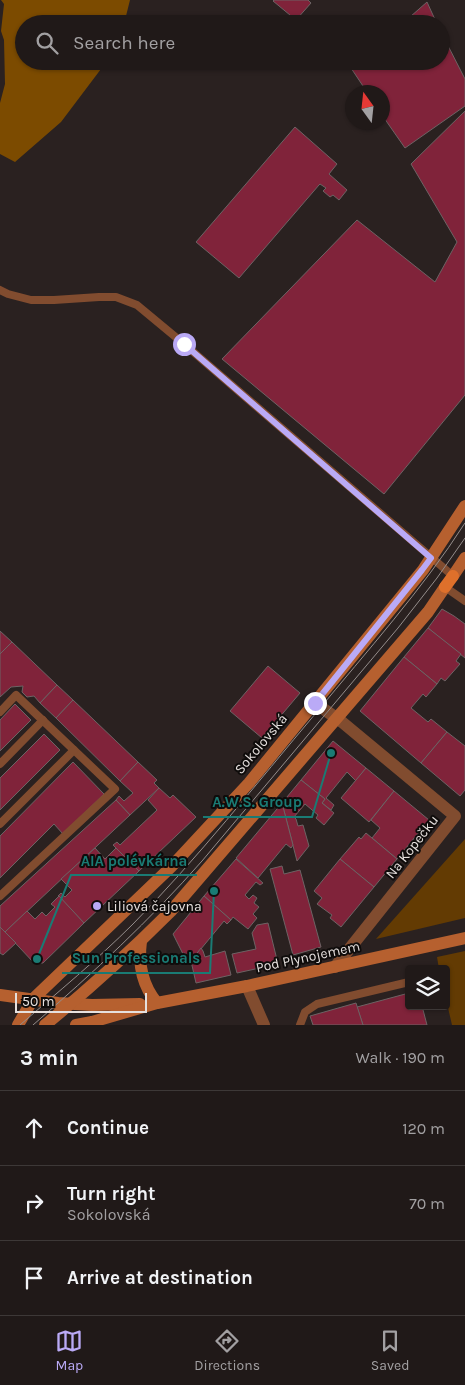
<!DOCTYPE html>
<html lang="en">
<head>
<meta charset="utf-8">
<style>
  :root { --surface:#201918; --page:#2d2625; --text:#f1f3f6; --muted:#a2a0a2; --line:#3d3837; --accent:#baaaf6 }
  body { margin:0; font-family:Karla,sans-serif; background:var(--page); color:var(--text) }
  .controls { position:absolute; right:15px; bottom:15px; display:grid; overflow:hidden; border-radius:5px; box-shadow:0 1px 4px #0004 }
  .controls button { width:45px; height:45px; display:grid; place-items:center; padding:0; border:0; border-bottom:1px solid var(--line); background:var(--surface); color:var(--text); font:25px sans-serif }
  .compass { position:absolute; left:345px; top:85px; width:45px; height:45px; border-radius:50%; background:var(--surface); box-shadow:0 1px 4px #0004; rotate:345deg }
  .scale { position:absolute; left:15px; bottom:12px; width:132px; box-sizing:border-box; padding-left:5px; border:2px solid #e6e0de; border-top:0; font-size:14px; line-height:18px; white-space:nowrap; color:#e6e0de; -webkit-text-stroke:4px #0f0c0b; paint-order:stroke }
  .stop { position:absolute; width:15px; height:15px; margin:-11px; border:4px solid #baaaf6; border-radius:50%; background:#fff }
  .stop.end { background:#baaaf6; border-color:#fff; box-shadow:0 1px 5px #0008 }
  .list { margin:0; padding:0; list-style:none }
  h2 { display:flex; justify-content:space-between; align-items:center; height:65px; margin:0; padding:0 20px; font-size:21px }
  h2 small { font-size:16px; font-weight:400; color:var(--muted) }
  .list li { display:grid; grid-template-columns:32px 1fr auto; gap:15px; align-items:center; box-sizing:border-box; height:75px; padding:0 20px; border-top:1px solid var(--line) }
  .list b { display:block; font-size:19px; white-space:nowrap }
  .list p { margin:0; font-size:16px; white-space:nowrap; color:var(--muted) }
  .list em { font-size:16px; font-style:normal; color:var(--muted) }
  .icon { flex:none; width:28px; height:28px; fill:none; stroke:currentColor; stroke-width:2; stroke-linecap:round; stroke-linejoin:round }
  .map { position:relative; flex:none; width:465px; height:1025px; overflow:hidden }
  .search { position:absolute; background:var(--surface); box-shadow:0 1px 4px #0004; left:15px; right:15px; top:15px; height:55px; display:flex; align-items:center; gap:12px; box-sizing:border-box; padding:0 18px; border-radius:28px; color:var(--muted); font-size:19px }
  .sheet { height:290px; background:var(--surface) }
  nav { display:flex; justify-content:space-around; align-items:center; box-sizing:border-box; height:70px; border-top:1px solid var(--line); background:var(--surface); font-size:14px; color:var(--muted) }
  nav a { display:grid; justify-items:center; gap:2px }
  nav .on { color:var(--accent) }
  .map>svg:first-child { display:block }
  .green { fill:#633b03 }
  .forest { fill:#7c4b00 }
  .building { fill:#80233a; stroke:#6d6364 }
  .lines { fill:none; stroke-linecap:round; stroke-linejoin:round }
  .lane { stroke:#814c2f; stroke-width:8 }
  .street { stroke:#814c2f; stroke-width:12 }
  .secondary { stroke:#b6602f; stroke-width:12 }
  .primary { stroke:#de702b; stroke-width:12 }
  .tram { stroke:#948d8b; stroke-width:1 }
  .route { stroke:#baaaf6; stroke-width:6 }
  .poi-dot { fill:#baaaf6; stroke:#0f0c0b; stroke-width:2 }
  .labels { text-anchor:middle; dominant-baseline:central; stroke-width:4; stroke-linejoin:round; paint-order:stroke }
  .street-label { font-size:14px; fill:#e6e0de; stroke:#0f0c0b }
  .poi-label { font-size:14px; fill:#e6e0de; stroke:#0f0c0b; text-anchor:start }
  .leader { fill:none; stroke:#1a7b74; stroke-width:2 }
  .callout-dot { fill:#1a7b74; stroke:#0f0c0b; stroke-width:2 }
  .callout-label { font-size:15px; text-anchor:middle; font-weight:bold; fill:#1a7b74; stroke:#0f0c0b; stroke-width:4; stroke-linejoin:round; paint-order:stroke }
</style>
</head>
<body>
<div class="map">
<svg width="465" height="1025" viewBox="0 0 465 1025">
  <rect width="100%" height="100%" fill="#2a2120"/>
  <g class="green">
    <polygon points="465,839 465,918 376,939"/>
    <polygon points="465,951 465,1025 452,1025 446,999 446,969 439,969 437,957"/>
  </g>
  <polygon class="forest" points="1,0 130,0 124,24 24,24 24,61 107,61 61,122 15,162 0,154 0,103 5,84 4,40 1,31 4,4"/>
  <g class="building">
    <polygon points="274,0 308,0 311,3 296,20 273,1"/>
    <polygon points="427,2 437,24 402,24"/>
    <polygon points="441,32 465,79 465,106 405,148 382,115 382,92 367,92 351,68 359,61 441,61"/>
    <polygon points="465,111 465,395 384,494 222,359 357,220 435,282 457,242 411,164"/>
    <polygon points="295,127 337,164 329,174 347,190 339,200 333,195 330,197 323,191 326,188 320,184 319,185 239,278 196,242"/>
    <polygon points="442,609 454,616 465,624 465,658 428,628"/>
    <polygon points="428,628 461,654 456,661 460,664 445,681 441,678 437,684 404,657"/>
    <polygon points="0,631 12,642 0,654"/>
    <polygon points="12,642 57,685 40,703 34,696 27,697 22,692 23,686 11,687 0,697 0,654"/>
    <polygon points="404,657 437,684 426,697 423,694 411,708 428,722 431,719 447,732 421,763 360,711"/>
    <polygon points="268,666 300,693 262,738 230,711"/>
    <polygon points="57,685 73,700 56,718 40,703"/>
    <polygon points="73,700 138,762 120,781 56,718"/>
    <polygon points="15,704 31,720 0,751 0,720"/>
    <polygon points="447,732 465,746 465,790 460,796 421,763"/>
    <polygon points="44,734 60,750 0,810 0,778"/>
    <polygon points="333,741 366,768 356,781 347,772 326,798 334,805 331,810 322,803 325,799 301,780"/>
    <polygon points="73,762 104,794 63,834 54,824 0,878 0,836"/>
    <polygon points="138,762 157,780 154,783 159,788 130,815 116,800 119,796 124,801 133,793 120,781"/>
    <polygon points="366,768 394,791 369,822 341,798"/>
    <polygon points="301,780 325,799 322,803 334,813 324,825 316,818 318,815 305,804 294,817 296,819 298,826 303,825 309,846 297,861 282,803"/>
    <polygon points="159,788 170,798 173,795 196,817 139,871 113,845 117,842 120,845 157,810 148,800"/>
    <polygon points="394,791 429,820 397,859 372,838 380,828 371,820"/>
    <polygon points="116,800 130,815 5,932 0,927 0,906"/>
    <polygon points="282,803 293,845 291,848 286,844 258,878 236,858"/>
    <polygon points="366,833 397,859 374,887 340,859 359,837 361,839"/>
    <polygon points="95,848 105,859 116,848 139,871 84,923 58,896 61,893 65,897 72,890 61,879"/>
    <polygon points="236,859 263,883 260,885 256,882 245,895 249,899 253,895 257,898 254,903 259,907 253,914 257,918 248,929 233,917 231,920 204,896"/>
    <polygon points="340,859 374,887 341,927 330,918 332,915 317,904 322,898 314,891"/>
    <polygon points="282,866 284,874 300,870 321,947 293,955 270,869"/>
    <polygon points="59,896 84,923 43,963 34,963 5,932 27,911 35,919 42,912 46,916 55,907 51,904"/>
    <polygon points="204,896 231,920 227,924 224,921 191,961 185,953 183,954 173,934"/>
    <polygon points="268,923 278,964 237,973 232,954 256,949 252,933 257,925"/>
    <polygon points="0,927 16,943 3,955 0,953"/>
    <polygon points="201,948 203,951 205,957 225,951 231,975 196,983 191,961"/>
    <polygon points="409,993 409,1006 422,1006 427,1025 363,1025 357,1007"/>
    <polygon points="356,1003 363,1025 313,1025 310,1016"/>
  </g>
  <g class="lines">
    <g class="lane">
      <polyline points="0,290 8,294 31,300 54,300 99,297 116,297 137,305 184,344 453,576"/>
      <polyline points="445,587 465,601"/>
      <polyline points="0,712 16,695 115,789 0,896"/>
      <polyline points="0,764 43,720"/>
      <polyline points="0,824 74,750"/>
      <polyline points="300,1025 305,1012 317,1004 409,982"/>
    </g>
    <g class="street">
      <polyline points="315,703 342,722 455,816 335,967"/>
      <polyline points="247,986 264,1025"/>
    </g>
    <g class="secondary">
      <polyline points="453,576 465,558"/>
      <path d="M141,941C138,964 142,985 157,1003"/>
      <polyline points="0,995 58,1003 92,1005 140,1004"/>
      <polyline points="18,1025 33,999 171,867 249,783 423,570 465,506"/>
      <path d="M45,1025C89,989 131,951 171,911L428,612L445,587"/>
      <polyline points="76,1025 92,1022 157,1003 247,986 465,938"/>
    </g>
    <polyline class="primary" points="445,587 453,576"/>
    <g class="tram">
      <path d="M20,1025C58,992 97,960 133,924C198,858 256,784 316,713C367,651 422,590 465,523"/>
      <path d="M33,1025C93,973 150,920 202,861L398,628L437,578L465,538"/>
    </g>
  </g>
  <g class="lines">
    <polyline class="route" points="184,344 431,558 422,570 315,703"/>
  </g>
  <circle class="poi-dot" cx="97" cy="906" r="5"/>
  <g class="labels">
    <g class="street-label">
      <text transform="translate(261 744) rotate(-50)">Sokolovská</text>
      <text transform="translate(412 847) rotate(-52)">Na Kopečku</text>
      <text transform="translate(308 957) rotate(-12)">Pod Plynojemem</text>
    </g>
    <g class="poi-label">
      <text x="107" y="906">Liliová čajovna</text>
    </g>
  </g>
  <path class="leader" d="M331 753L312 817H203M37 959L71 875H197M214 891L210 973H62"/>
  <g class="callout-dot">
    <circle cx="331" cy="753" r="5"/>
    <circle cx="37" cy="959" r="5"/>
    <circle cx="214" cy="891" r="5"/>
  </g>
  <g class="callout-label">
    <text x="257" y="807">A.W.S. Group</text>
    <text x="134" y="866">AIA polévkárna</text>
    <text x="136" y="963">Sun Professionals</text>
  </g>
</svg>
<div class="controls">
<button><svg class="icon" aria-label="layers" viewBox="0 0 24 24"><path d="M12 4l9 5-9 5-9-5zM3 14l9 5 9-5"/></svg></button>
</div>
<svg class="compass" viewBox="-18 -18 36 36"><path d="M0-13l5 13h-10z" fill="#e53935"/><path d="M0 13l5-13h-10z" fill="#a2a0a2"/></svg>
<div class="scale">50 m</div>
<div class="stop" style="left:184px;top:344px"></div>
<div class="stop end" style="left:315px;top:703px"></div>
<div class="search"><svg class="icon" aria-label="search" viewBox="0 0 24 24"><circle cx="10" cy="10" r="6"/><path d="M15 15l6 6"/></svg>Search here</div>
</div>
<section class="sheet">
<h2>3 min<small>Walk · 190 m</small></h2>
<ul class="list">
<li><svg class="icon" aria-label="ahead" viewBox="0 0 24 24"><path d="M12 20V5M6 11l6-6 6 6"/></svg><div><b>Continue</b></div><em>120 m</em></li>
<li><svg class="icon" aria-label="right" viewBox="0 0 24 24"><path d="M7 20v-9h11M14 6l5 5-5 5"/></svg><div><b>Turn right</b><p>Sokolovská</p></div><em>70 m</em></li>
<li><svg class="icon" aria-label="arrive" viewBox="0 0 24 24"><path d="M6 21V4h12l-3 4 3 4H6"/></svg><div><b>Arrive at destination</b></div></li>
</ul>
</section>
<nav>
<a class="on"><svg class="icon" aria-label="map" viewBox="0 0 24 24"><path d="M3 6l6-2 6 2 6-2v14l-6 2-6-2-6 2zM9 4v14M15 6v14"/></svg>Map</a>
<a><svg class="icon" aria-label="directions" viewBox="0 0 24 24"><path d="M12 3l9 9-9 9-9-9zM9 14v-3h6M13 9l2 2-2 2"/></svg>Directions</a>
<a><svg class="icon" aria-label="saved" viewBox="0 0 24 24"><path d="M7 4h10v16l-5-4-5 4z"/></svg>Saved</a>
</nav>
</body>
</html>
